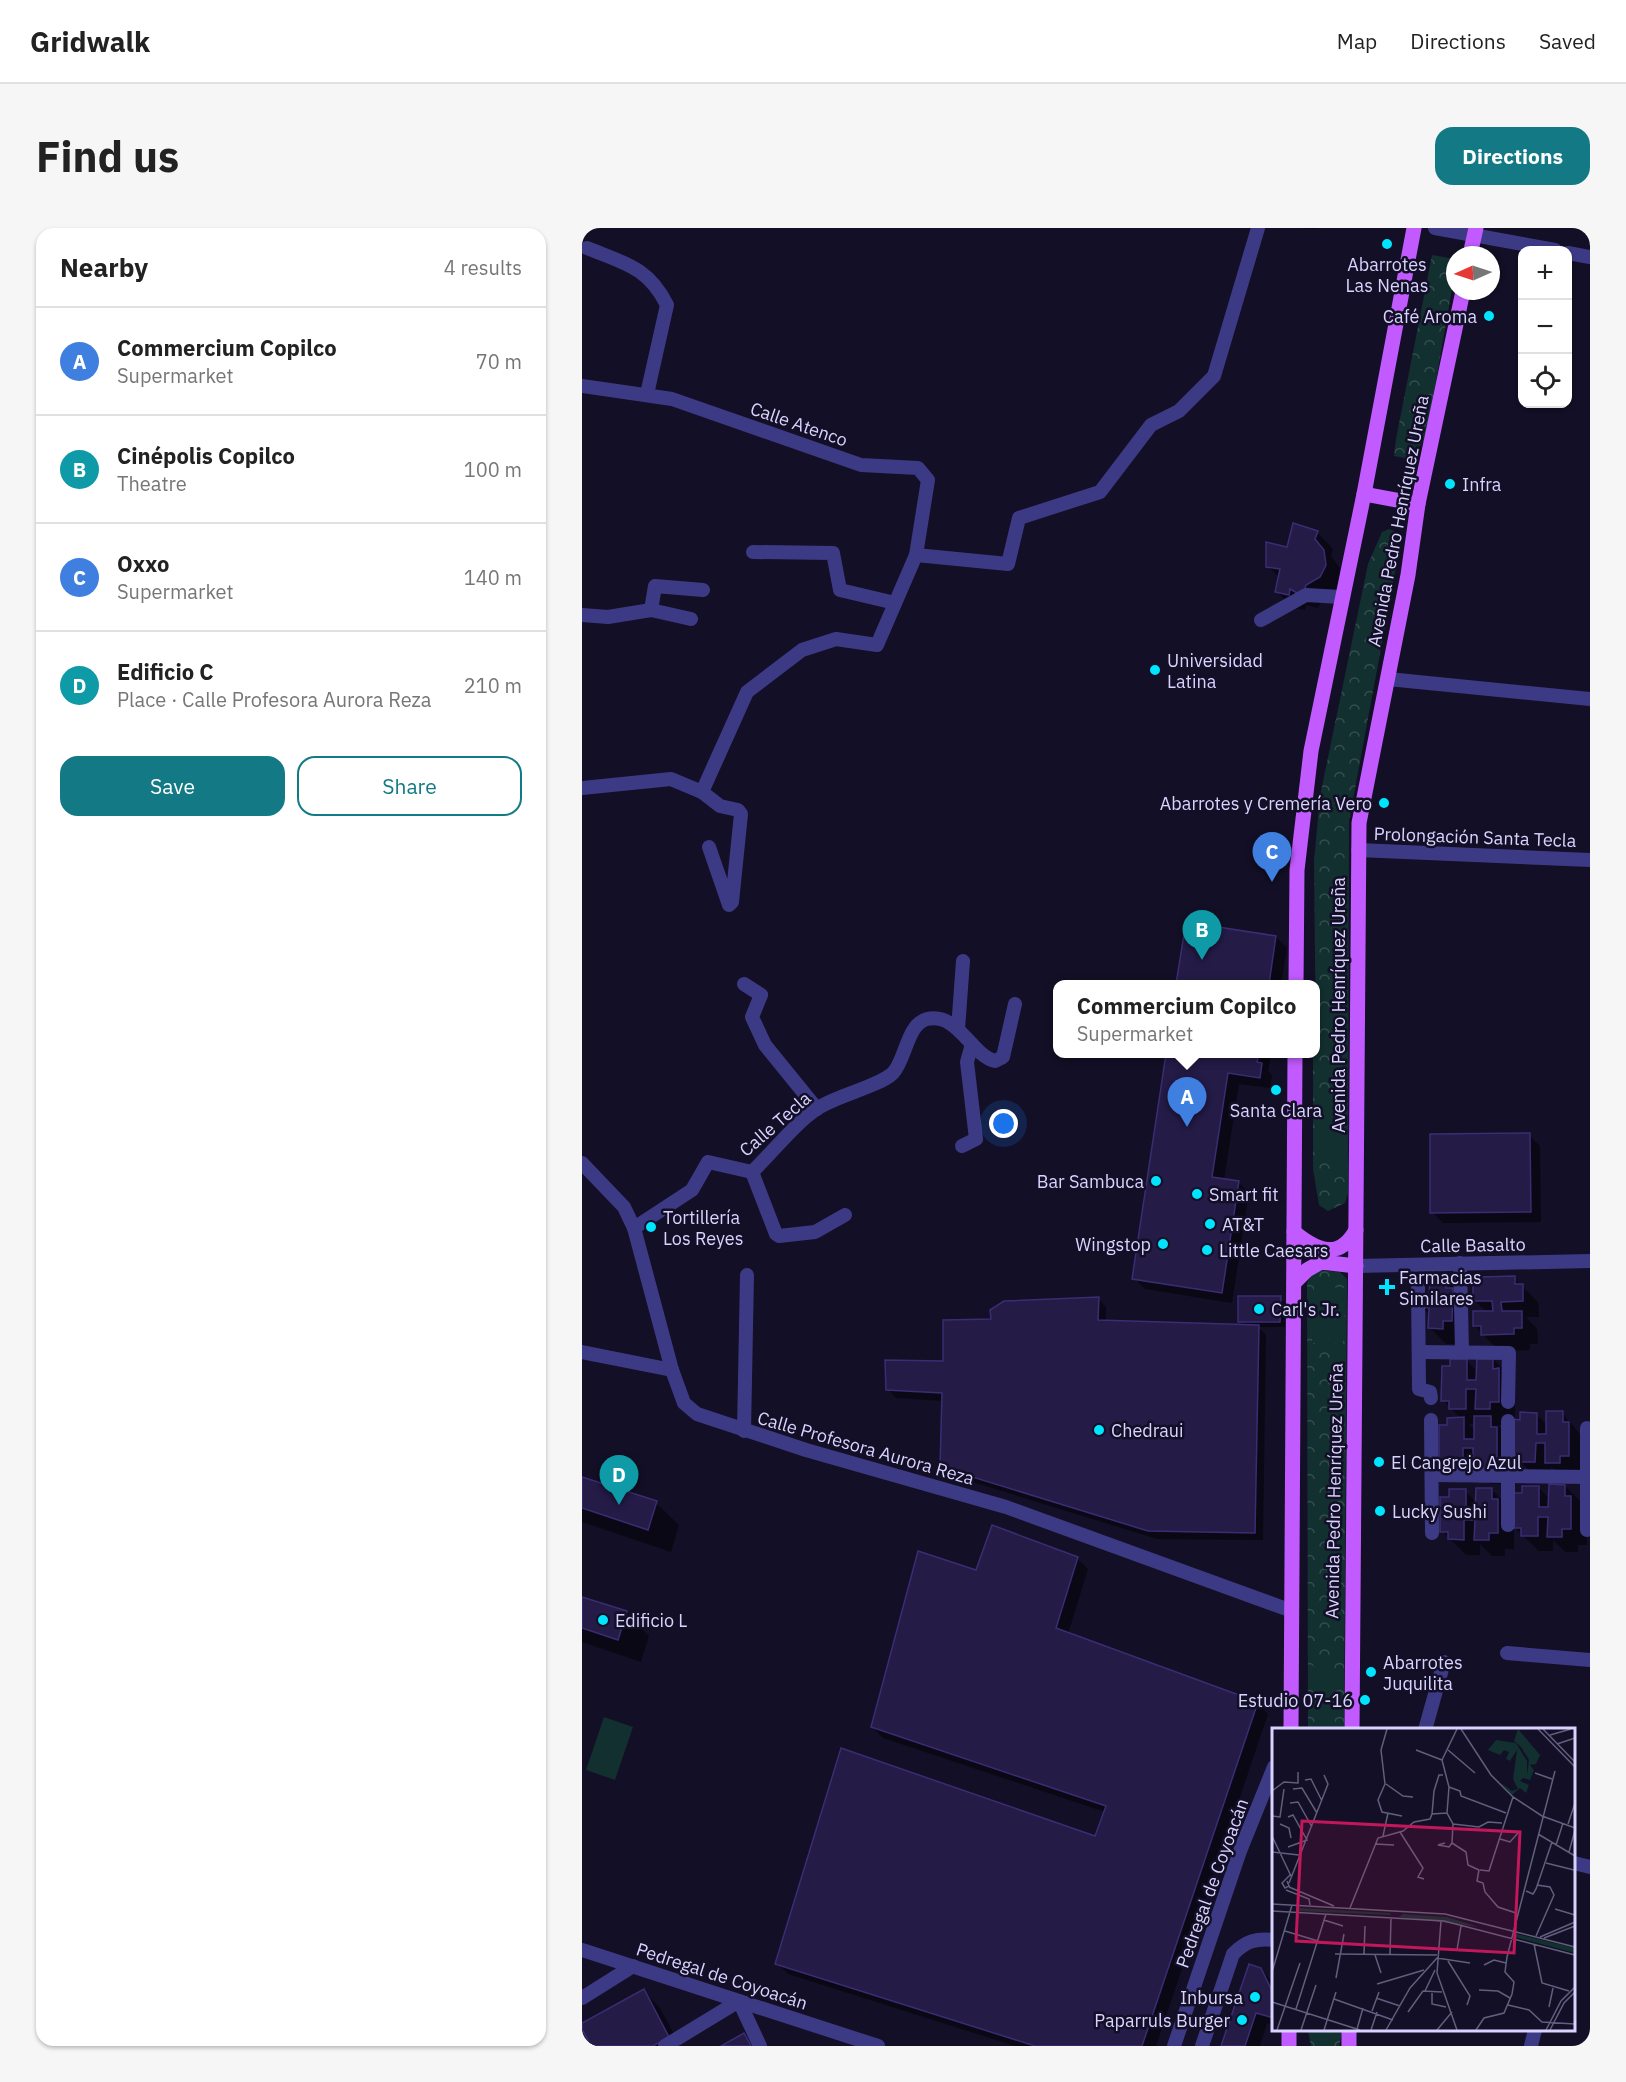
<!DOCTYPE html>
<html lang="en">
<head>
<meta charset="utf-8">
<style>
  :root { --surface:#fff; --page:#f6f6f6; --text:#222; --muted:#767676; --line:#e0e0e0; --accent:#137a85 }
  body { margin:0; font-family:"IBM Plex Sans",sans-serif; background:var(--page); color:var(--text) }
  .controls { position:absolute; right:18px; top:18px; display:grid; overflow:hidden; border-radius:12px; box-shadow:0 2px 4px #0004 }
  .controls button { width:54px; height:54px; display:grid; place-items:center; padding:0; border:0; border-bottom:2px solid var(--line); background:var(--surface); color:var(--text); font:30px sans-serif }
  .compass { position:absolute; left:864px; top:18px; width:54px; height:54px; border-radius:50%; background:var(--surface); box-shadow:0 2px 4px #0004; rotate:267deg }
  .you { position:absolute; left:422px; top:896px; width:21px; height:21px; margin:-15px; border:4px solid #fff; border-radius:50%; background:#1a73e8; box-shadow:0 0 0 9px #1a73e833 }
  .badge { display:grid; place-items:center; width:39px; height:39px; border-radius:50%; background:var(--accent); color:#fff; font-size:20px; font-weight:700 }
  .pin { position:absolute; translate:-50% -50px; filter:drop-shadow(0 2px 3px #0008) }
  .pin::after { content:''; position:absolute; top:32px; width:21px; height:18px; background:inherit; clip-path:polygon(0 0,100% 0,50% 100%) }
  .popup { position:absolute; left:471px; top:752px; width:267px; height:78px; box-sizing:border-box; display:grid; place-content:center; border-radius:12px; background:var(--surface); filter:drop-shadow(0 2px 4px #0005); font-size:20px; white-space:nowrap; color:var(--muted) }
  .popup b { font-size:22px; color:var(--text) }
  .popup::after { content:''; position:absolute; left:50%; top:100%; margin-left:-12px; border:12px solid transparent; border-top-color:var(--surface) }
  .list { margin:0; padding:0; list-style:none }
  h2 { display:flex; justify-content:space-between; align-items:center; height:78px; margin:0; padding:0 24px; font-size:26px }
  h2 small { font-size:20px; font-weight:400; color:var(--muted) }
  .list li { display:grid; grid-template-columns:39px 1fr auto; gap:18px; align-items:center; box-sizing:border-box; height:108px; padding:0 24px; border-top:2px solid var(--line) }
  .list b { display:block; font-size:22px; white-space:nowrap }
  .list p { margin:0; font-size:20px; white-space:nowrap; color:var(--muted) }
  .list em { font-size:20px; font-style:normal; color:var(--muted) }
  .actions { display:flex; gap:12px; padding:18px 24px }
  .actions a { flex:1; padding:14px 0; border:2px solid var(--accent); border-radius:18px; text-align:center; font-size:21px; color:var(--accent) }
  .actions .main { background:var(--accent); color:#fff }
  .icon { flex:none; width:33px; height:33px; fill:none; stroke:currentColor; stroke-width:2; stroke-linecap:round; stroke-linejoin:round }
  .map { position:relative; flex:none; width:1008px; height:1818px; overflow:hidden; border-radius:18px }
  header { display:flex; align-items:center; gap:36px; box-sizing:border-box; height:84px; padding:0 30px; background:var(--surface); border-bottom:2px solid var(--line) }
  header strong { font-size:28px }
  nav { display:flex; gap:33px; margin-inline-start:auto; font-size:21px }
  .intro { display:flex; align-items:center; justify-content:space-between; box-sizing:border-box; height:144px; padding:0 36px }
  h1 { margin:0; font-size:42px }
  .button { padding:15px 27px; border-radius:18px; background:var(--accent); color:#fff; font-size:21px; font-weight:700 }
  main { display:flex; gap:36px; padding:0 36px }
  aside { flex:1; background:var(--surface); border-radius:18px; box-shadow:0 2px 4px #0004 }
  .map>svg:first-child { display:block }
  .park { fill:url(#park-crowns) }
  .pitch { fill:#12302f }
  .shadow { fill:#0007; fill-rule:evenodd }
  .building { fill:#241b47; stroke:#3b2d73; stroke-width:1.5 }
  .lines { fill:none; stroke-linecap:round; stroke-linejoin:round }
  .street { stroke:#3d3a85; stroke-width:14 }
  .primary { stroke:#c25bff; stroke-width:15 }
  .poi-dot { fill:#00e5ff; stroke:#130f26; stroke-width:2 }
  .labels { text-anchor:middle; dominant-baseline:central; stroke-width:5; stroke-linejoin:round; paint-order:stroke }
  .poi-label { font-size:18px; fill:#d9d4ff; stroke:#130f26; text-anchor:start }
  .street-label { font-size:18px; fill:#d9d4ff; stroke:#130f26 }
  .inset-road { fill:none; stroke:#625e7d; stroke-width:1.5 }
  .view { fill:#c2185b; fill-opacity:0.15; stroke:#c2185b; stroke-width:3 }
  .inset-edge { fill:none; stroke:#d9d4ff; stroke-width:3 }
</style>
</head>
<body>
<header>
<strong>Gridwalk</strong>
<nav><a>Map</a><a>Directions</a><a>Saved</a></nav>
</header>
<div class="intro"><h1>Find us</h1><a class="button">Directions</a></div>
<main>
<aside>
<h2>Nearby<small>4 results</small></h2>
<ul class="list">
<li><span class="badge" style="background:#3f7fe0">A</span><div><b>Commercium Copilco</b><p>Supermarket</p></div><em>70 m</em></li>
<li><span class="badge" style="background:#0f9aa8">B</span><div><b>Cinépolis Copilco</b><p>Theatre</p></div><em>100 m</em></li>
<li><span class="badge" style="background:#3f7fe0">C</span><div><b>Oxxo</b><p>Supermarket</p></div><em>140 m</em></li>
<li><span class="badge" style="background:#0f9aa8">D</span><div><b>Edificio C</b><p>Place · Calle Profesora Aurora Reza</p></div><em>210 m</em></li>
</ul>
<div class="actions"><a class="main">Save</a><a>Share</a></div>
</aside>
<div class="map">
<svg width="1008" height="1818" viewBox="0 0 1008 1818">
  <defs>
    <pattern id="park-crowns" width="20" height="18" patternUnits="userSpaceOnUse" patternTransform="scale(1.5)"><rect width="20" height="18" fill="#12302f"/><path d="M2 6a3 3 0 1 1 6 0M12 15a3 3 0 1 1 6 0" fill="none" stroke="#344d4e"/></pattern>
  </defs>
  <rect width="100%" height="100%" fill="#130f26"/>
  <g class="park">
    <polygon points="850,27 873,31 873,44 844,210 828,231 812,228 814,211"/>
    <polygon points="807,301 812,303 817,323 767,593 766,965 763,975 746,983 737,977 731,941 731,826 734,826 732,634 738,568 786,336 800,304"/>
    <polygon points="737,1042 758,1044 765,1051 762,1501 726,1501 725,1055 729,1047"/>
    <polygon points="726,1802 761,1802 757,1818 729,1818"/>
  </g>
  <g class="pitch">
    <polygon points="737,869 759,869 763,872 763,926 760,930 735,929 733,924 733,873"/>
    <polygon points="732,1059 763,1060 761,1116 730,1115"/>
    <polygon points="731,1427 752,1427 753,1499 733,1500"/>
    <polygon points="22,1489 51,1499 33,1552 4,1542"/>
  </g>
  <g class="shadow">
    <polygon points="715,0 737,0 733,1"/>
    <polygon points="735,304 751,321 749,328 758,340 760,354 758,360 740,373 736,380 724,377 723,382 711,380 695,364 698,350 686,338 706,321"/>
    <polygon points="605,696 694,709 705,720 699,756 596,756"/>
    <polygon points="586,826 689,826 686,843 690,847 688,860 657,856 642,952 656,954 667,965 650,1075 563,1061 552,1050"/>
    <polygon points="947,907 958,918 959,994 861,995 850,984"/>
    <polygon points="864,1050 880,1066 880,1071 886,1078 886,1109 877,1116 864,1116 848,1100 848,1087 839,1079 849,1073"/>
    <polygon points="932,1050 956,1074 957,1089 944,1089 955,1101 956,1116 948,1116 948,1122 917,1123 893,1098 905,1084 893,1073"/>
    <polygon points="516,1070 524,1079 524,1093 662,1098 657,1093 698,1070 703,1075 703,1099 676,1099 684,1107 681,1312 575,1311 368,1247 359,1239 361,1173 314,1170 306,1161 363,1135 410,1092"/>
    <path d="M911,1131L927,1147L933,1158V1190H924V1197H916L924,1206L939,1193L954,1186L966,1198L980,1185L1003,1212V1244L981,1251L969,1239V1250H955L931,1226L922,1256H909L897,1244V1255H883L859,1231L867,1198L879,1191L861,1172L869,1139L884,1132L896,1144ZM887,1196H894L893,1203Z"/>
    <polygon points="0,1250 74,1275 97,1297 89,1324 0,1294"/>
    <polygon points="983,1258 999,1274 1005,1286 1005,1317 996,1317 996,1324 983,1324 971,1312 971,1323 957,1323 932,1299 932,1321 923,1321 923,1328 910,1328 898,1316 898,1327 884,1327 860,1303 868,1270 883,1263 895,1275 910,1262 926,1278 956,1259 968,1271"/>
    <polygon points="495,1330 506,1341 486,1406 675,1475 686,1486 574,1818 433,1818 206,1746 195,1735 514,1610 523,1584 301,1510 290,1499 395,1344"/>
    <polygon points="0,1370 44,1385 67,1408 59,1434 0,1414"/>
    <polygon points="679,1741 692,1756 692,1797 685,1795 678,1818 641,1818"/>
    <polygon points="61,1763 78,1780 98,1818 11,1818 0,1796"/>
  </g>
  <g class="building">
    <polygon points="711,295 736,303 733,311 742,322 744,337 738,349 724,357 722,363 715,365 708,361 707,367 693,364 698,341 684,339 684,314 705,319"/>
    <polygon points="604,694 694,708 687,756 594,756"/>
    <polygon points="584,826 677,826 675,834 680,835 678,850 646,845 630,949 657,953 640,1065 550,1051"/>
    <polygon points="948,905 949,984 848,985 848,906"/>
    <polygon points="848,1048 864,1049 864,1060 871,1060 870,1093 861,1093 861,1101 846,1100 847,1080 838,1079 838,1071 847,1072"/>
    <polygon points="933,1048 933,1056 941,1056 941,1073 919,1074 920,1083 940,1083 940,1100 932,1100 932,1106 899,1107 899,1098 891,1098 891,1083 911,1083 910,1073 891,1073 891,1057 898,1057 898,1049"/>
    <polygon points="656,1068 699,1068 698,1094 656,1094"/>
    <polygon points="517,1069 516,1092 677,1097 673,1305 566,1303 358,1239 360,1165 304,1162 303,1132 361,1133 361,1092 409,1091 408,1082 422,1073"/>
    <polygon points="895,1129 911,1129 911,1141 917,1140 917,1174 908,1174 908,1181 893,1181 894,1161 884,1161 884,1181 867,1181 867,1173 859,1173 860,1138 868,1138 868,1131 885,1131 885,1152 894,1152"/>
    <polygon points="964,1183 981,1183 981,1194 987,1194 987,1228 978,1228 978,1235 963,1235 963,1215 954,1215 953,1234 937,1234 937,1227 929,1227 930,1191 938,1192 938,1184 955,1185 955,1206 964,1206"/>
    <polygon points="892,1188 909,1188 909,1199 915,1199 915,1233 906,1233 906,1240 891,1240 891,1220 881,1220 881,1240 865,1239 865,1232 857,1232 857,1197 865,1197 865,1190 882,1189 882,1211 892,1211"/>
    <polygon points="0,1249 75,1273 66,1302 0,1280"/>
    <polygon points="967,1256 983,1257 983,1268 989,1268 989,1301 980,1301 980,1309 965,1309 966,1289 956,1289 956,1308 939,1308 939,1300 932,1300 932,1265 940,1265 940,1258 957,1258 957,1279 966,1279"/>
    <polygon points="894,1260 910,1260 910,1271 916,1271 916,1305 907,1305 907,1312 892,1312 893,1292 882,1292 882,1312 866,1311 866,1304 858,1304 858,1269 867,1269 867,1261 884,1261 884,1283 893,1283"/>
    <polygon points="410,1297 496,1329 474,1400 676,1474 560,1818 453,1818 193,1736 259,1520 513,1608 524,1578 289,1499 336,1323 394,1342"/>
    <polygon points="0,1369 45,1383 36,1412 0,1400"/>
    <polygon points="667,1736 679,1740 692,1767 692,1790 674,1785 663,1818 639,1818"/>
    <polygon points="62,1761 87,1809 71,1818 9,1818 0,1801 0,1795"/>
    <polygon points="162,1805 169,1818 139,1818"/>
  </g>
  <g class="lines">
    <g class="street">
      <polyline points="853,0 973,22"/>
      <path d="M5,20C42,35 66,39 85,77L65,166"/>
      <polyline points="986,25 1008,29"/>
      <polyline points="0,158 90,171 279,237 336,240 346,252 334,327"/>
      <polyline points="171,324 251,325 258,362 313,375"/>
      <polyline points="69,382 73,358 121,362"/>
      <polyline points="0,387 26,389 69,382 109,391"/>
      <polyline points="679,392 724,367 759,369"/>
      <polyline points="806,451 1008,471"/>
      <polyline points="0,560 89,551 120,564 165,464 220,422 254,411 295,417 334,327 426,336 437,290 518,264 569,197 597,183 632,148 676,0"/>
      <polyline points="120,564 138,578 156,582 159,586 150,674 147,677 127,619"/>
      <polyline points="776,622 1008,632"/>
      <polyline points="162,756 179,767 170,789 183,817 235,881"/>
      <polyline points="376,801 381,733"/>
      <polyline points="380,918 394,911 385,834 390,816"/>
      <polyline points="0,935 42,979 52,1000 90,1142 102,1175 115,1186 224,1222 424,1279 710,1383"/>
      <polyline points="170,944 194,1006 197,1008 233,1004 263,987"/>
      <path d="M52,1000L110,962L126,934L170,944C191,924 212,896 236,880C256,867 298,858 311,845C324,831 325,796 345,791C376,784 389,827 413,833L421,829L433,776"/>
      <polyline points="878,1035 880,1123"/>
      <polyline points="774,1038 1008,1033"/>
      <polyline points="836,1059 837,1161 848,1164 849,1170"/>
      <polyline points="0,1124 90,1142"/>
      <polyline points="837,1124 927,1125 926,1174"/>
      <polyline points="849,1192 850,1305"/>
      <polyline points="1005,1200 1005,1302"/>
      <polyline points="162,1203 165,1047"/>
      <polyline points="851,1247 1008,1249"/>
      <polyline points="926,1297 926,1193"/>
      <polyline points="925,1425 1008,1432"/>
      <polyline points="843,1502 862,1434"/>
      <polyline points="992,1635 1008,1639"/>
      <polyline points="0,1722 296,1818"/>
      <polyline points="0,1770 51,1738"/>
      <polyline points="83,1818 157,1773 178,1818"/>
      <polyline points="592,1818 658,1623 692,1539"/>
      <path d="M620,1818L651,1726C664,1713 674,1710 692,1712"/>
      <polyline points="949,1818 953,1802"/>
    </g>
    <g class="primary">
      <polyline points="888,27 894,0"/>
      <polyline points="782,266 836,276"/>
      <polyline points="714,756 715,642 729,523 782,266 832,0"/>
      <path d="M712,1004C734,1022 757,1033 774,1002"/>
      <polyline points="712,1055 725,1042 739,1034 774,1038"/>
      <polyline points="709,1502 713,826"/>
      <polyline points="770,1502 777,595 826,347 836,276 881,63"/>
      <polyline points="707,1818 707,1802"/>
      <polyline points="767,1818 767,1802"/>
    </g>
  </g>
  <g class="poi-dot">
    <circle cx="805" cy="16" r="6"/>
    <circle cx="907" cy="88" r="6"/>
    <circle cx="868" cy="256" r="6"/>
    <circle cx="573" cy="442" r="6"/>
    <circle cx="802" cy="575" r="6"/>
    <circle cx="694" cy="862" r="6"/>
    <circle cx="574" cy="953" r="6"/>
    <circle cx="615" cy="966" r="6"/>
    <circle cx="628" cy="996" r="6"/>
    <circle cx="69" cy="999" r="6"/>
    <circle cx="581" cy="1016" r="6"/>
    <circle cx="625" cy="1022" r="6"/>
    <path d="M802 1050h6v6h6v6h-6v6h-6v-6h-6v-6h6z"/>
    <circle cx="677" cy="1081" r="6"/>
    <circle cx="517" cy="1202" r="6"/>
    <circle cx="797" cy="1234" r="6"/>
    <circle cx="798" cy="1283" r="6"/>
    <circle cx="21" cy="1392" r="6"/>
    <circle cx="789" cy="1444" r="6"/>
    <circle cx="783" cy="1472" r="6"/>
    <circle cx="673" cy="1769" r="6"/>
    <circle cx="660" cy="1792" r="6"/>
  </g>
  <g class="labels">
    <g class="poi-label">
      <text x="805" y="36" text-anchor="middle">Abarrotes<tspan x="805" dy="21">Las Nenas</tspan></text>
      <text x="895" y="88" text-anchor="end">Café Aroma</text>
      <text x="880" y="256">Infra</text>
      <text x="585" y="432">Universidad<tspan x="585" dy="21">Latina</tspan></text>
      <text x="790" y="575" text-anchor="end">Abarrotes y Cremería Vero</text>
      <text x="694" y="882" text-anchor="middle">Santa Clara</text>
      <text x="562" y="953" text-anchor="end">Bar Sambuca</text>
      <text x="627" y="966">Smart fit</text>
      <text x="81" y="989">Tortillería<tspan x="81" dy="21">Los Reyes</tspan></text>
      <text x="640" y="996">AT&amp;T</text>
      <text x="569" y="1016" text-anchor="end">Wingstop</text>
      <text x="637" y="1022">Little Caesars</text>
      <text x="817" y="1049">Farmacias<tspan x="817" dy="21">Similares</tspan></text>
      <text x="689" y="1081">Carl's Jr.</text>
      <text x="529" y="1202">Chedraui</text>
      <text x="809" y="1234">El Cangrejo Azul</text>
      <text x="810" y="1283">Lucky Sushi</text>
      <text x="33" y="1392">Edificio L</text>
      <text x="801" y="1434">Abarrotes<tspan x="801" dy="21">Juquilita</tspan></text>
      <text x="771" y="1472" text-anchor="end">Estudio 07-16</text>
      <text x="661" y="1769" text-anchor="end">Inbursa</text>
      <text x="648" y="1792" text-anchor="end">Paparruls Burger</text>
    </g>
    <g class="street-label">
      <text transform="translate(217 196) rotate(19)">Calle Atenco</text>
      <text transform="translate(816 293) rotate(-79)">Avenida Pedro Henríquez Ureña</text>
      <text transform="translate(893 609) rotate(2)">Prolongación Santa Tecla</text>
      <text transform="translate(756 777) rotate(-90)">Avenida Pedro Henríquez Ureña</text>
      <text transform="translate(193 896) rotate(-41)">Calle Tecla</text>
      <text transform="translate(891 1017) rotate(-1)">Calle Basalto</text>
      <text transform="translate(284 1220) rotate(16)">Calle Profesora Aurora Reza</text>
      <text transform="translate(752 1263) rotate(-89)">Avenida Pedro Henríquez Ureña</text>
      <text transform="translate(630 1655) rotate(-70)">Pedregal de Coyoacán</text>
      <text transform="translate(140 1748) rotate(18)">Pedregal de Coyoacán</text>
    </g>
  </g>
  <g transform="translate(690 1500)">
    <rect width="303" height="303" fill="#130f26"/>
    <path d="M246,1L268,27L264,36L258,37L262,42L258,52L251,50L248,53L257,57L254,65L248,60L240,67L229,55L240,63L246,61L241,51L245,22L238,33L234,31L237,24L232,22L228,27L216,22L224,12L244,15L255,33V47L257,32L249,19L242,13ZM27,180L118,185L119,187L25,183ZM131,186L175,189L207,199L127,189ZM245,206L303,220V225L243,209Z" fill="#12302f"/>
    <path class="inset-road" d="M115,1L109,22L113,56L106,72L110,84L130,88M185,1L170,32L177,59L175,85L181,96L180,115L194,124L196,137L207,142L205,153L211,155L213,164L226,179L244,185M189,1L219,47L241,69L270,88L303,100M266,1L303,39M271,1L303,34M278,7L299,1M285,16L303,10M144,22L170,32M176,22L203,45M263,45L280,51M33,52L39,51L50,73M114,56L131,68L141,69M177,59L188,63L189,68L234,85M21,61L30,60L45,85M0,63L12,54L26,55V44M18,75L26,74L40,99M160,86L162,63L167,47H171M0,88L8,89L12,61M16,89L21,87L35,112L16,119M8,96L17,100L19,110M181,96L207,99L216,94L230,95M296,96L303,75M128,104L151,140L146,149L152,151M266,106L303,128M0,108L19,148M111,108L116,85M228,111L238,114L246,105M173,115L166,117L177,119L180,115M103,116L122,117M284,117L291,95M0,124L27,127M297,124L303,102M274,135L302,142M208,142L217,143L241,69M15,153L17,158L13,160L10,155L19,146M17,155L56,56L52,47M17,159L62,178M14,162L37,171L38,177M254,163L261,166L264,161L280,114M0,176L173,186L303,219M78,180L106,110L131,103L142,94L158,91L160,86L175,85M283,181L303,187M0,183L172,193L303,227M52,192L71,198M169,193L165,245L185,302M13,203L46,213M264,208L282,167L278,159L265,157M268,209L303,194M272,210L303,198M262,216L270,255L297,263M185,222L189,198M63,226L165,227M92,226L93,198M103,227L109,245M118,227L119,190M176,233L198,268L195,277M212,237L222,232L234,235M0,244L20,177M64,250L72,206M105,256L152,242M207,262L226,263L238,270M153,263L163,242M160,265V276L174,279M104,270L128,278M62,271L121,292M0,274L88,302M236,277L257,282L270,294L303,296M277,279L281,260M24,281L54,186M100,283L107,264M136,284L151,263L170,264M85,301L91,280M5,302L28,235M29,302L44,257M52,302L64,264M99,302L105,284M114,302L138,260L165,230L198,235M165,302L180,284M204,302L212,290L232,285L240,266L242,254L233,244L235,229L283,43M274,302L289,273L303,259M278,302L292,275L303,264"/>
    <path class="view" d="M30,93L248,104L242,225L24,213Z"/>
    <rect width="303" height="303" class="inset-edge"/>
  </g>
</svg>
<div class="controls">
<button>+</button>
<button>−</button>
<button><svg class="icon" aria-label="locate" viewBox="0 0 24 24"><circle cx="12" cy="12" r="6"/><path d="M12 2v4M12 18v4M2 12h4M18 12h4"/></svg></button>
</div>
<svg class="compass" viewBox="-18 -18 36 36"><path d="M0-13l5 13h-10z" fill="#e53935"/><path d="M0 13l5-13h-10z" fill="#767676"/></svg>
<div class="you"></div>
<div class="pin badge" style="left:605px;top:899px;background:#3f7fe0">A</div>
<div class="popup"><b>Commercium Copilco</b>Supermarket</div>
<div class="pin badge" style="left:620px;top:732px;background:#0f9aa8">B</div>
<div class="pin badge" style="left:690px;top:654px;background:#3f7fe0">C</div>
<div class="pin badge" style="left:37px;top:1277px;background:#0f9aa8">D</div>
</div>
</main>
</body>
</html>
